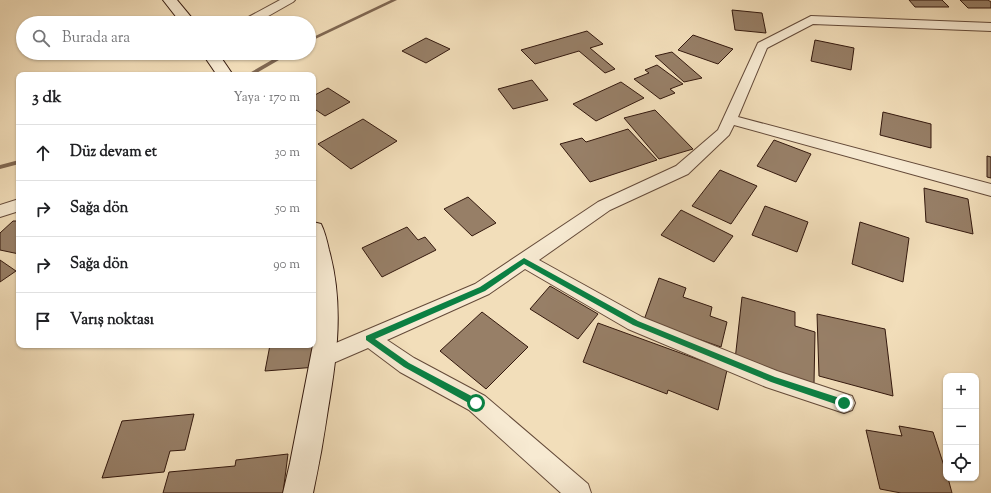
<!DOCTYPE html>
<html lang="tr">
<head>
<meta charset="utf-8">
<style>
  :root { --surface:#fff; --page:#f2f2f2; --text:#202124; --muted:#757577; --line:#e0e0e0 }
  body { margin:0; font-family:"Sorts Mill Goudy",serif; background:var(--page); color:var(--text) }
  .controls { position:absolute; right:12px; bottom:12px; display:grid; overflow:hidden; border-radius:8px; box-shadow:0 1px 3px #0004 }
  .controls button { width:36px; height:36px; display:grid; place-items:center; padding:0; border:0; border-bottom:1px solid var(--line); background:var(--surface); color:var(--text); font:20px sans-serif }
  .stop { position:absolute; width:12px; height:12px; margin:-9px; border:3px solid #0b8043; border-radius:50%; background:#fff }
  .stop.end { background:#0b8043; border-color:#fff; box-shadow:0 1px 4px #0008 }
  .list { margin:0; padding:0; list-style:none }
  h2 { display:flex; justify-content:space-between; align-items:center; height:52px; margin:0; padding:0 16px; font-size:17px }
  h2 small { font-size:13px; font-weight:400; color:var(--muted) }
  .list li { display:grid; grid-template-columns:26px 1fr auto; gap:12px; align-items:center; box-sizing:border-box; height:56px; padding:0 16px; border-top:1px solid var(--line) }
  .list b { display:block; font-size:15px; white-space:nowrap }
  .list em { font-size:13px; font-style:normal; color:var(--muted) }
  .icon { flex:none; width:22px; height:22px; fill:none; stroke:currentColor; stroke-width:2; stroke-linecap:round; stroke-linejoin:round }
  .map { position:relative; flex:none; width:991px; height:493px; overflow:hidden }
  .search { position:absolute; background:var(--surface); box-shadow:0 1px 3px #0004; left:16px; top:16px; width:300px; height:44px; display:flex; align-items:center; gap:10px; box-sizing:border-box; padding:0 14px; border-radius:22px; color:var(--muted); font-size:15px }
  .panel { position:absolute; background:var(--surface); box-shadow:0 1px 3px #0004; left:16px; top:72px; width:300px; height:276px; border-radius:8px }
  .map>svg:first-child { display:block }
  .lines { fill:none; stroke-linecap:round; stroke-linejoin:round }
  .stream { fill:#7f6752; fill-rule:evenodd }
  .building { fill:#977f67; stroke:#34190e }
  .street-casing { stroke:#644a39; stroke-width:2 }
  .secondary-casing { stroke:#34190e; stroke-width:2 }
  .street { fill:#f7ead2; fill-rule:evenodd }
  .secondary { fill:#f7ead2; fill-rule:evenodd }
  .route { fill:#0b8043 }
</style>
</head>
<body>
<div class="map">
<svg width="991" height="493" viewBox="0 0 991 493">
  <rect width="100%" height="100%" fill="#f2deba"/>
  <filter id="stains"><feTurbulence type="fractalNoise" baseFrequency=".005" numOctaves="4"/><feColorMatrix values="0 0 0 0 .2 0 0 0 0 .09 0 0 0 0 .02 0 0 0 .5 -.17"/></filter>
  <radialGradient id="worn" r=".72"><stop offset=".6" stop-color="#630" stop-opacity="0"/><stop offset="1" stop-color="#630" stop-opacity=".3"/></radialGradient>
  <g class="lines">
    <g class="stream">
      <polygon points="391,0 397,0 309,42 309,39"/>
      <polygon points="284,53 291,53 253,75 246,75"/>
      <polygon points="19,160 19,164 0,169 0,165"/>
    </g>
  </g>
  <g class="building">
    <polygon points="909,0 942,0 949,7 915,7"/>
    <polygon points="960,0 988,0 991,2 991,8 968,8"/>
    <polygon points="732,10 762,13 766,33 735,30"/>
    <polygon points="587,31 603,44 590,48 615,69 605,73 579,51 535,64 521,50"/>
    <polygon points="693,35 733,49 718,64 678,50"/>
    <polygon points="426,38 450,49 426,63 402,51"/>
    <polygon points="815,40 854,48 851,70 811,61"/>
    <polygon points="672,52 702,78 684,82 655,56"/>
    <polygon points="657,65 683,84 670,89 675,93 660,99 634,79 649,73 645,70"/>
    <polygon points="532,80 548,100 513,109 498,89"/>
    <polygon points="621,82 644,98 596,121 573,104"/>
    <polygon points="328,88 350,102 325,116 313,108 313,96"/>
    <polygon points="655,110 693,149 659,159 624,118"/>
    <polygon points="883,112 931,124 931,148 880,135"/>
    <polygon points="363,119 397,141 351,169 318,144"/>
    <polygon points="628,129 657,160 590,182 560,144 582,138 586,142"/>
    <polygon points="774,140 811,154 796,182 757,166"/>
    <polygon points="987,156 991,157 991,178 987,177"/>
    <polygon points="720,170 757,186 731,224 692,206"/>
    <polygon points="924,188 968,199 973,234 926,222"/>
    <polygon points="468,197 496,223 472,236 444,209"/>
    <polygon points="765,206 808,222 797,252 752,235"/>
    <polygon points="681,210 733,236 714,262 661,235"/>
    <polygon points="13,221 19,221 19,254 0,250 0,233"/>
    <polygon points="860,222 909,238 903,282 852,264"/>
    <polygon points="407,227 418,240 425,237 436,250 382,277 362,248"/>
    <polygon points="0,260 16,271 0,282"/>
    <polygon points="659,278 686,288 683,297 712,307 710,316 727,322 721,347 644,320"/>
    <polygon points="550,286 598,314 578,339 530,309"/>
    <polygon points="742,297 795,312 795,326 815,332 814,384 735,360"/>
    <polygon points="482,312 528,347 486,389 440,351"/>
    <polygon points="817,314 885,329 893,396 819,376"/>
    <polygon points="598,323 727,370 718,410 668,390 667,394 583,362"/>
    <polygon points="313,325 317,367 265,371 270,345 313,345"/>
    <polygon points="194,414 185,450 170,451 164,472 102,478 122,421"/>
    <polygon points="899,426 933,432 946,472 946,478 948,478 952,493 901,493 880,489 866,430 902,436"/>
    <polygon points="288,454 283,493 163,493 169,472 235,466 236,460"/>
  </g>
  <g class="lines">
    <defs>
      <g id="street">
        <polygon points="280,0 295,0 293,2 256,23 241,23 243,20"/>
        <polygon points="811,16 991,23 991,31 813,24 767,48 738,117 991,184 991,196 734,125 729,135 688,174 610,210 539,260 642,317 777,371 852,396 855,403 852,410 844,413 766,387 628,329 525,269 489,294 387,340 414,358 485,396 588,484 591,493 561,493 469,410 400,372 368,348 324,367 317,365 314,358 317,351 475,284 598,202 676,166 718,130 758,43"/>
        <polygon points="19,199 19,211 0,217 0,205"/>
      </g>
      <g id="secondary">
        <polygon points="163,0 177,0 196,23 181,23"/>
        <polygon points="202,53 218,53 233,75 217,75"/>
        <path d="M313,222L321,224C325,232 327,241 329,250C344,304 337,356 328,409C324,437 319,465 313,493H283L290,463L313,345Z"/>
      </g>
    </defs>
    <use href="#street" class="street-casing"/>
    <use href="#secondary" class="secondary-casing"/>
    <use href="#street" class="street"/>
    <use href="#secondary" class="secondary"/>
  </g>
  <polygon class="route" points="524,258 638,321 775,377 846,400 846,405 844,407 771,382 633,325 524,264 485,291 375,339 409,363 479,400 479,406 474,406 404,367 366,340 366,336 480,287"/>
  <rect width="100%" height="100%" filter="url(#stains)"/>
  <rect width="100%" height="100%" fill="url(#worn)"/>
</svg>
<div class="controls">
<button>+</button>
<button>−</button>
<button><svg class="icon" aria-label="locate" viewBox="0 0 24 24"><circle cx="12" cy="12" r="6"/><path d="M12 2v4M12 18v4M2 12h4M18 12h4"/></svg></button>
</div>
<div class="stop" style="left:476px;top:403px"></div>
<div class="stop end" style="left:844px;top:403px"></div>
<div class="search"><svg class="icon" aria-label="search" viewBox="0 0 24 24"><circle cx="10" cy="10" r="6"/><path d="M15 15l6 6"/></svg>Burada ara</div>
<section class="panel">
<h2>3 dk<small>Yaya · 170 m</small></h2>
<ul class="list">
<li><svg class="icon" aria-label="ahead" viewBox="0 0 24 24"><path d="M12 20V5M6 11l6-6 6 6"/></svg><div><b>Düz devam et</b></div><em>30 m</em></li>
<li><svg class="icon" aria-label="right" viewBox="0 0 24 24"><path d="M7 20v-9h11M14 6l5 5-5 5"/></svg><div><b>Sağa dön</b></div><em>50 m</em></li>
<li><svg class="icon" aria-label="right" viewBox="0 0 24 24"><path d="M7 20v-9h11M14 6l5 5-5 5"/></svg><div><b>Sağa dön</b></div><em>90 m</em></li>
<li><svg class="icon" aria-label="arrive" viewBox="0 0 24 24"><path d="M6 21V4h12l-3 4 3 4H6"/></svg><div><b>Varış noktası</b></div></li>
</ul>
</section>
</div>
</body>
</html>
